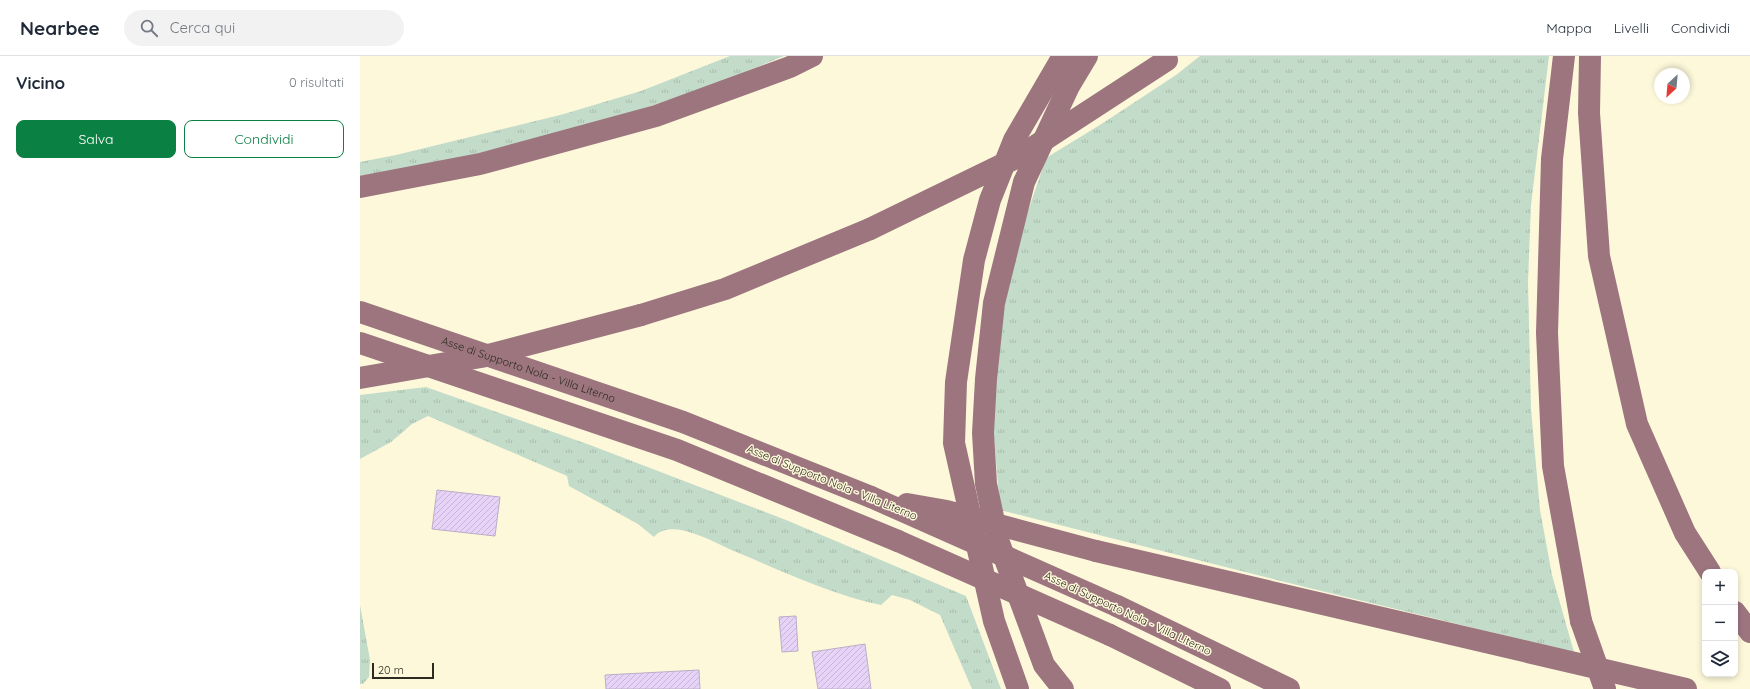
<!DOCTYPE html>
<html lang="it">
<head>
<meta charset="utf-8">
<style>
  :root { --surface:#fff; --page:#f2f2f3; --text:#1f2937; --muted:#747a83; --line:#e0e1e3; --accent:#0b8043 }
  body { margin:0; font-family:Quicksand,sans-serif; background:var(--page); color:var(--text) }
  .controls { position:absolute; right:12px; bottom:12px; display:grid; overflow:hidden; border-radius:8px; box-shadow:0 2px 6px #0003 }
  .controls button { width:36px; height:36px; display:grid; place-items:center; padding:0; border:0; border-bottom:1px solid var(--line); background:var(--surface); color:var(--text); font:20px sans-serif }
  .compass { position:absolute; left:1294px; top:12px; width:36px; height:36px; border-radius:50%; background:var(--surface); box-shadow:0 2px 6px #0003; rotate:206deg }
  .scale { position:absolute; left:12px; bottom:10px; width:62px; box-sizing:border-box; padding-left:4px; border:2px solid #2d2b20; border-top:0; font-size:11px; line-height:14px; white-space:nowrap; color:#2d2b20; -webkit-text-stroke:3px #fdf8da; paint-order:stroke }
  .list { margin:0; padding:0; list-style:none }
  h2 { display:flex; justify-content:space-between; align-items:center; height:52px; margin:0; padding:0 16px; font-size:17px }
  h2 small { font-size:13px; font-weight:400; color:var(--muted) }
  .actions { display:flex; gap:8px; padding:12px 16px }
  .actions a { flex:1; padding:9px 0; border:1px solid var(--accent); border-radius:8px; text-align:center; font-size:14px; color:var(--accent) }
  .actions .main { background:var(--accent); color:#fff }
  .icon { flex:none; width:22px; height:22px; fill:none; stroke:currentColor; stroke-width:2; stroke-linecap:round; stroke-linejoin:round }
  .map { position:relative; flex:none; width:1390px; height:633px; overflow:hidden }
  header { display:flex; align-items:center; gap:24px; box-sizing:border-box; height:56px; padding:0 20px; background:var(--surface); border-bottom:1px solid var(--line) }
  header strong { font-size:19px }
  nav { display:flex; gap:22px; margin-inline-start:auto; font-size:14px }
  .search { width:280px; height:36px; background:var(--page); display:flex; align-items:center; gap:10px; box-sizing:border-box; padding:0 14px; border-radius:22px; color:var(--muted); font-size:15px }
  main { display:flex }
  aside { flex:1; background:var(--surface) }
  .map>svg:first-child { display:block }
  .grass { fill:url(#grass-tufts) }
  .building { fill:url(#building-hatch); stroke:#bcadc7 }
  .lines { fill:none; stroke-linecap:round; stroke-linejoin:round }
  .trunk { stroke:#9c757f; stroke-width:22 }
  .trunk-bridge { stroke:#9c757f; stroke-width:22 }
  .labels { text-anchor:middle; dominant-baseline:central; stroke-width:3; stroke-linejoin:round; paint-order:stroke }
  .street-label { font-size:11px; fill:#2d2b20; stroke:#fdf8da }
</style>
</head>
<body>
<header>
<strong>Nearbee</strong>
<div class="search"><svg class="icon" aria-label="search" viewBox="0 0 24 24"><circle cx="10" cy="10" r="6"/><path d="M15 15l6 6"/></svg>Cerca qui</div>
<nav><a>Mappa</a><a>Livelli</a><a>Condividi</a></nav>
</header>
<main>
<aside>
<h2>Vicino<small>0 risultati</small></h2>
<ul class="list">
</ul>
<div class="actions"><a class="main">Salva</a><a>Condividi</a></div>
</aside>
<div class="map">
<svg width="1390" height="633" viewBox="0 0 1390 633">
  <defs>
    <pattern id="grass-tufts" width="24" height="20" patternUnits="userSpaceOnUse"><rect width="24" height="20" fill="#c3dbc9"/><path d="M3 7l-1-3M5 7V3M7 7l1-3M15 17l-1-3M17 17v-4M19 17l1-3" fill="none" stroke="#a8bcac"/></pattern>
    <pattern id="building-hatch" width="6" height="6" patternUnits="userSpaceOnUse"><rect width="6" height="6" fill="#e8d3f8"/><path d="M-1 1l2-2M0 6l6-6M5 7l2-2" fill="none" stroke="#c7b5d4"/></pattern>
  </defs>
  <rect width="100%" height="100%" fill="#fdf8da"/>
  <g class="grass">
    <polygon points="370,0 424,0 348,31 267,58 90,105 0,120 0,106 36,99 204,58 281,35"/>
    <polygon points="840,0 1189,0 1171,149 1168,226 1171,353 1180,454 1192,519 1214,596 945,531 640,454 634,381 634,329 645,246 662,173 686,102 743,67 816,19"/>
    <path d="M66,331L230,389L426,464L606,540L641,633H612L580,559L550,544L532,539L521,549C470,538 422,515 374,495C360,489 346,481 332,477C320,473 303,470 294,481L278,468L209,430L207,420L68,360L52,368L31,386L0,403V339Z"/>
    <polygon points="0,549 10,604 9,621 3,628 0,628"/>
  </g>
  <g class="building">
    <polygon points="77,434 140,441 135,480 72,473"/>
    <polygon points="436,560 438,595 422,596 419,561"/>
    <polygon points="505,588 511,633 458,633 452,596"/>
    <polygon points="339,614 340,633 246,633 245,619"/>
  </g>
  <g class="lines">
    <g class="trunk">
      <polyline points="1204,0 1192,103 1187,277 1193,410 1221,565"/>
      <polyline points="1230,0 1229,57 1239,200 1277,368 1325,477 1350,516"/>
      <polyline points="0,131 120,108 296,60 430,11 452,0"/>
      <path id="s1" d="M0,256L323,366L511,441"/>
      <polyline points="281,259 365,233 510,173"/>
      <polyline points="0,287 317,394 538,485"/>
      <polyline points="736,495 1326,633"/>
      <polyline points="757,550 929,633"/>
      <polyline points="1375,556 1390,576"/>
      <polyline points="750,579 860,633"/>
      <polyline points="658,633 634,565 594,387 596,326 614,204 630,144 654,84 703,0"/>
      <polyline points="703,633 684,609 638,484 626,428 623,377 626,323 634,247 664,126 709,30 727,0"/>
    </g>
    <g class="trunk-bridge">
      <polyline points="510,173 658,101 807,4"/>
      <polyline points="0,322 121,301 281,259"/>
      <polyline points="511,441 757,550"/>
      <polyline points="547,448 587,455 736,495"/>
      <polyline points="538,485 750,579"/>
      <polyline points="1221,565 1245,633"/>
    </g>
  </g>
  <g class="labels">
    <g class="street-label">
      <text stroke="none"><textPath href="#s1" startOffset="178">Asse di Supporto Nola - Villa Literno</textPath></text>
      <text transform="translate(472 426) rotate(22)">Asse di Supporto Nola - Villa Literno</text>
      <text transform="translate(768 557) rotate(25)">Asse di Supporto Nola - Villa Literno</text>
    </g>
  </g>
</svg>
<div class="controls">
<button>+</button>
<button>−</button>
<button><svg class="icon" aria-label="layers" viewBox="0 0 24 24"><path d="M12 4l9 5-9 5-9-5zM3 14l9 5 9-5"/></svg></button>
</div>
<svg class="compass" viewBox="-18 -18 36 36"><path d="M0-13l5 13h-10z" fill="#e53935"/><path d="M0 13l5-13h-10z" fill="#747a83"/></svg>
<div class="scale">20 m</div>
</div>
</main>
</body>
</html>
